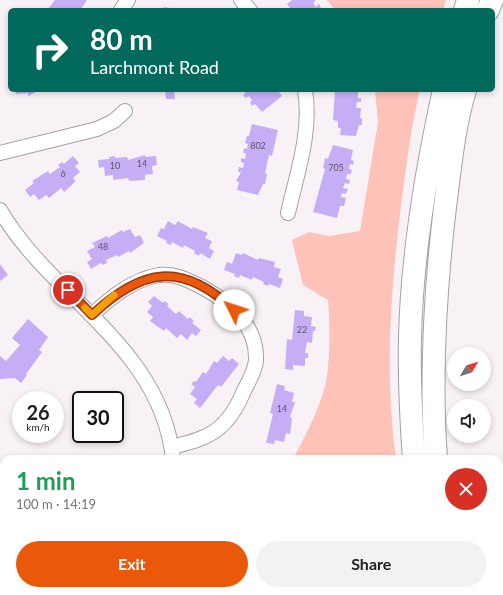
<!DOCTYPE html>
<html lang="en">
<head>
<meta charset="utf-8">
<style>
  body { margin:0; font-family:Lato,sans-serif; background:#f2f2f2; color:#202124; height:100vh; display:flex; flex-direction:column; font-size:15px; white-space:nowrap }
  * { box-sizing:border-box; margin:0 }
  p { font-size:13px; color:#757577 }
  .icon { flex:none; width:22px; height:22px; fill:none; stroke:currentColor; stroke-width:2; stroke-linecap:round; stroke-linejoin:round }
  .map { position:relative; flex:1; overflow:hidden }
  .sheet { position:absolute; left:0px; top:455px; width:503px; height:140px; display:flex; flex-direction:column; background:#fff; border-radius:12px 12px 0 0; box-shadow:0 2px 6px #0003 }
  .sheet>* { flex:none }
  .hud { position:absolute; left:8px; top:8px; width:487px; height:84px; border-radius:6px; box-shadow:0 2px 6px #0003; background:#00695c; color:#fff; overflow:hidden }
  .needle { width:26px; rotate:51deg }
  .buttons { position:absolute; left:447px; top:347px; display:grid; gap:8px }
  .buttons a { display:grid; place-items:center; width:44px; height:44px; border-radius:50%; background:#fff; box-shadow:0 2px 6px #0003; font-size:20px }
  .speed { position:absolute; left:12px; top:391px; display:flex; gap:8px; font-size:20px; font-weight:700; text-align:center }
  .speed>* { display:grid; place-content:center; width:52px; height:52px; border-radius:50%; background:#fff; box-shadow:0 2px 6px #0003; line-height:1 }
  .speed small { font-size:10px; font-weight:400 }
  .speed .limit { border:2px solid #111; border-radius:6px; background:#fff; color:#111 }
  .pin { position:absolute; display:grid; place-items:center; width:34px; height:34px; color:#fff; margin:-17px; border:2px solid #fff; border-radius:50%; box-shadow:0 1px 4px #0007 }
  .me { position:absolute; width:44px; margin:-22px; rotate:311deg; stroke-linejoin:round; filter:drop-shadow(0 0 3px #0008) }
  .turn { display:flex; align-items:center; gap:14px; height:84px; padding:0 16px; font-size:18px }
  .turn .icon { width:52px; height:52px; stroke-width:2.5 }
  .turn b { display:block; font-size:28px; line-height:34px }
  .round { display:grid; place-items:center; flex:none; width:42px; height:42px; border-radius:21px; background:#f2f2f2 }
  .overview { display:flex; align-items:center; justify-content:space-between; height:68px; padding:0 16px }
  h1 { font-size:24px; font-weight:700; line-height:30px; color:#1e9e55 }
  .cta { display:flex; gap:8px; margin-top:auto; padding:8px 16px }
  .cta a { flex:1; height:46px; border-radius:24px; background:#ea580c; color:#fff; font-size:16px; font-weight:700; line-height:46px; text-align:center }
  .cta a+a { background:#f2f2f2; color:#202124 }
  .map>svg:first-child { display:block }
  .green { fill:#fec2b9 }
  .building { fill:#c6aef6 }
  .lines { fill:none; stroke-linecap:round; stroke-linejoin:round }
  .street-casing { stroke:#a6a0a5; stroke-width:16 }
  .secondary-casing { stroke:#a6a0a5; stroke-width:22 }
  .primary-casing { stroke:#a6a0a5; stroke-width:24 }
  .highway-casing { stroke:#a6a0a5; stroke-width:24 }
  .street { stroke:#fff; stroke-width:14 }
  .secondary { stroke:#fff; stroke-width:20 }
  .primary { stroke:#fff; stroke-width:22 }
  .highway { stroke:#fff; stroke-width:22 }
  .route-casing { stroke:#983908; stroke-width:10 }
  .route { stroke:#ea580c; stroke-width:7 }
  .slow { stroke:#f59e0b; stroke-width:7 }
  .labels { text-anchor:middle; stroke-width:4; stroke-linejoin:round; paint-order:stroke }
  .number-label { font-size:9px; fill:#5e566a }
</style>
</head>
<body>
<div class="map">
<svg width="503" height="595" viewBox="0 0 503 595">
  <rect width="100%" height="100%" fill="#f8f2f7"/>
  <path class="green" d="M 327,0 L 446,0 L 443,10 L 335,10 Z
    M 375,90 L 420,90 C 411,126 407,162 402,198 C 391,285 384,372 396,459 L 293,459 C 306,435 322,404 327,377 C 330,352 330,325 328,300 L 303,285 L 292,240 L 309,232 L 329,236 L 360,231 L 378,122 Z"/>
  <path class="building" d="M 55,0 L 87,0 L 80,10 L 47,10 Z
    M 292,0 L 316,0 L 313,3 L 316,7 L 319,4 L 321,8 L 318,10 L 292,10 L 287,4 Z
    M 164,7 L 176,9 L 176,10 L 164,10 Z
    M 16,90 L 36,90 L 36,92 L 28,96 L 28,93 L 16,94 Z
    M 165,90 L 174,90 L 175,99 L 166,99 Z
    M 248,90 L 277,90 L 282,96 L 262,112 L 255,104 L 252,106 L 250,102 L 252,100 L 249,96 L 246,98 L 243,95 Z
    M 335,90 L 364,90 L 364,92 L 358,92 L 358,98 L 361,98 L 361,102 L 357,102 L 356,108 L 361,108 L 360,118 L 362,118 L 362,125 L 359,125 L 356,136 L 340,135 L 341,128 L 338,128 L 338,121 L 333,120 Z
    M 252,124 L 278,130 L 272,156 L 269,155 L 265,173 L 267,174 L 265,184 L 263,184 L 258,195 L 237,190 L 239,182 L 236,181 L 241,172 L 238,172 L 239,167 L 243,168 L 244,163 L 241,162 L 241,158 L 245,159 L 246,153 L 243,153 L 244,148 L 247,149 L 248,144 L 245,143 L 247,136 L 249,136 Z
    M 333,145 L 353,150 L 351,160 L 354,161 L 353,165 L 350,164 L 349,169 L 352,170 L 351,174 L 347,174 L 346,179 L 350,180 L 349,184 L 345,183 L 343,188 L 348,189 L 346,194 L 342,193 L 341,197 L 346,198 L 344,206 L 340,206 L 337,218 L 313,212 L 325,169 L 323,168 L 325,158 L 328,159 Z
    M 145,155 L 145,157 L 156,156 L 157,165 L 152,166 L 153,174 L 145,175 L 145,180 L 129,181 L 128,178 L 113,180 L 113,175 L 105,176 L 104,167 L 99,168 L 98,160 L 109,159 L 109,157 L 115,156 L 115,158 L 127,157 L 128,160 Z
    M 73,156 L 79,163 L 75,166 L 80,172 L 73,178 L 76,181 L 64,192 L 61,188 L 49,198 L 46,195 L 39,200 L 34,194 L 30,197 L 25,190 L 34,183 L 32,181 L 48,171 L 50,174 L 60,167 L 58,165 L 62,162 L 64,164 Z
    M 168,221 L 175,225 L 178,221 L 192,229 L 193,227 L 208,233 L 205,238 L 212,241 L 209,248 L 214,251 L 210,259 L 200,253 L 199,256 L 194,253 L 195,251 L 184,245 L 183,248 L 172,242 L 171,245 L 166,243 L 167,241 L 157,236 L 161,228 L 164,229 Z
    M 130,229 L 135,237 L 140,235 L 144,243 L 130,253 L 129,251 L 118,257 L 117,255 L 106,260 L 107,263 L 103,265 L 101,263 L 91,269 L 87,262 L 92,259 L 87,251 L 95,247 L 92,243 L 107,236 L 108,238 L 122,230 L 123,232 Z
    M 236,253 L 242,255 L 243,253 L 258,260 L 259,258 L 275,262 L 274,267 L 281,269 L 278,277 L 283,279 L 280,288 L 269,284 L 268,286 L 263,284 L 264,282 L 253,277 L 252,280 L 240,275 L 239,278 L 234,276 L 235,274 L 224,270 L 227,262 L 232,264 Z
    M 0,264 L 8,275 L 0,281 Z
    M 154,296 L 163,303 L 164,301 L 169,304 L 167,306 L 176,314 L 179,311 L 188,319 L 190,317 L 194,321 L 192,323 L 201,330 L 196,336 L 192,333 L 187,340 L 181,334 L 177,338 L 166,328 L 164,331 L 154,324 L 150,321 L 153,317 L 147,312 L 152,306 L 148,302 Z
    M 295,310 L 304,311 L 304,316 L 312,317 L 311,326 L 316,327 L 315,331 L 313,331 L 312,343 L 307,342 L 305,353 L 308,353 L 308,358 L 305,358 L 305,366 L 293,365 L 293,370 L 285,369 L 287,339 L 292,340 Z
    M 28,319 L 48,337 L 39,350 L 42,352 L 26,374 L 27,375 L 21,383 L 15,378 L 0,379 L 0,356 L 6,361 L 20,345 L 12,338 Z
    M 223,356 L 229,361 L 232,358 L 239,364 L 221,387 L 218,385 L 200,408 L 194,403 L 197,399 L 190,394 L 195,387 L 191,384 L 194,381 L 196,382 L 203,372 L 206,374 L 214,361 L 217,363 Z
    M 277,384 L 285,386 L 284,390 L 294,393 L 292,402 L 295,402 L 290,417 L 292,418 L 290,434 L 286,433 L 284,442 L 275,440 L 274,444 L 266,443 L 273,414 L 270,413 Z"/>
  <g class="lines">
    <g class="street-casing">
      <path id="street" d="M 241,0 L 250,10
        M 121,10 L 128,0
        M 0,153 L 97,129 L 114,121 L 125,111
        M 0,210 C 52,299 161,346 173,459
        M 288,213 C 297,173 312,131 305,90
        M 92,315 C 111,297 132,280 159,275 C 175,273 188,280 202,287 C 229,302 257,325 256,359 C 256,370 248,382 243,393 C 237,407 228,422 215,431 C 202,440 187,443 172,447"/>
    </g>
    <g class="secondary-casing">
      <path id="secondary" d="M 0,515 L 4,516
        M 499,533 L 503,533"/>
    </g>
    <g class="primary-casing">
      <path id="primary" d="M 431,591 L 431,595
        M 453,591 L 454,595"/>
    </g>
    <g class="highway-casing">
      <path id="highway" d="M 465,10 L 468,0
        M 488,10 L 492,0
        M 414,459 C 411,418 409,378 410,337 C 412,254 426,171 444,90
        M 436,459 C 430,374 435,291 445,207 C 450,169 454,126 465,90"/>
    </g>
    <use href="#street" class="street"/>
    <use href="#secondary" class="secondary"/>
    <use href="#primary" class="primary"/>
    <use href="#highway" class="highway"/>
  </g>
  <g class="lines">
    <g class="route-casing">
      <path id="route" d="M 68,290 L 92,315 C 142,268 182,261 234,310"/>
    </g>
    <use href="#route" class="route"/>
    <path class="slow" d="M 85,308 L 92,315 L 114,295"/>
  </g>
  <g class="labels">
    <g class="number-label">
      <text x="258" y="149">802</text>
      <text x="142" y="167">14</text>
      <text x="115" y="169">10</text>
      <text x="336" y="171">705</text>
      <text x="63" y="177">6</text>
      <text x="103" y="250">48</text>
      <text x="302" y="333">22</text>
      <text x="282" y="412">14</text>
    </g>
  </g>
</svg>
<div class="buttons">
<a><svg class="needle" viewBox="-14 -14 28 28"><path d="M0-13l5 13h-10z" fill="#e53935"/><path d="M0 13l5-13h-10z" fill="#757577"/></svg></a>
<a><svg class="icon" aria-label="sound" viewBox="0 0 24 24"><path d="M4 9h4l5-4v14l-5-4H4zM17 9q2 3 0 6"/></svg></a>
</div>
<div class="speed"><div>26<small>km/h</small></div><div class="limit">30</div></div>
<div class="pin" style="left:68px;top:290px;background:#d93025"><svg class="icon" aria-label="arrive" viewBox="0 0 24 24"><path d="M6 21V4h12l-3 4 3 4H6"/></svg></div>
<svg class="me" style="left:234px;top:310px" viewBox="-20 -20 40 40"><circle r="19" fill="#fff"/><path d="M0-13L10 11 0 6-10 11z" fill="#ea580c"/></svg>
<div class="hud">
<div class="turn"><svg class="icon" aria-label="right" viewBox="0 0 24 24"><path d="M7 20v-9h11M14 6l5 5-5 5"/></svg><div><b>80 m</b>Larchmont Road</div></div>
</div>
<section class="sheet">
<div class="overview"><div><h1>1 min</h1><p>100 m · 14:19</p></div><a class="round" style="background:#d93025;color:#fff"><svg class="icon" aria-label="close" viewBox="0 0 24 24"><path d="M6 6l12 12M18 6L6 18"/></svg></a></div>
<div class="cta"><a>Exit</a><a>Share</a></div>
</section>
</div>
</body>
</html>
